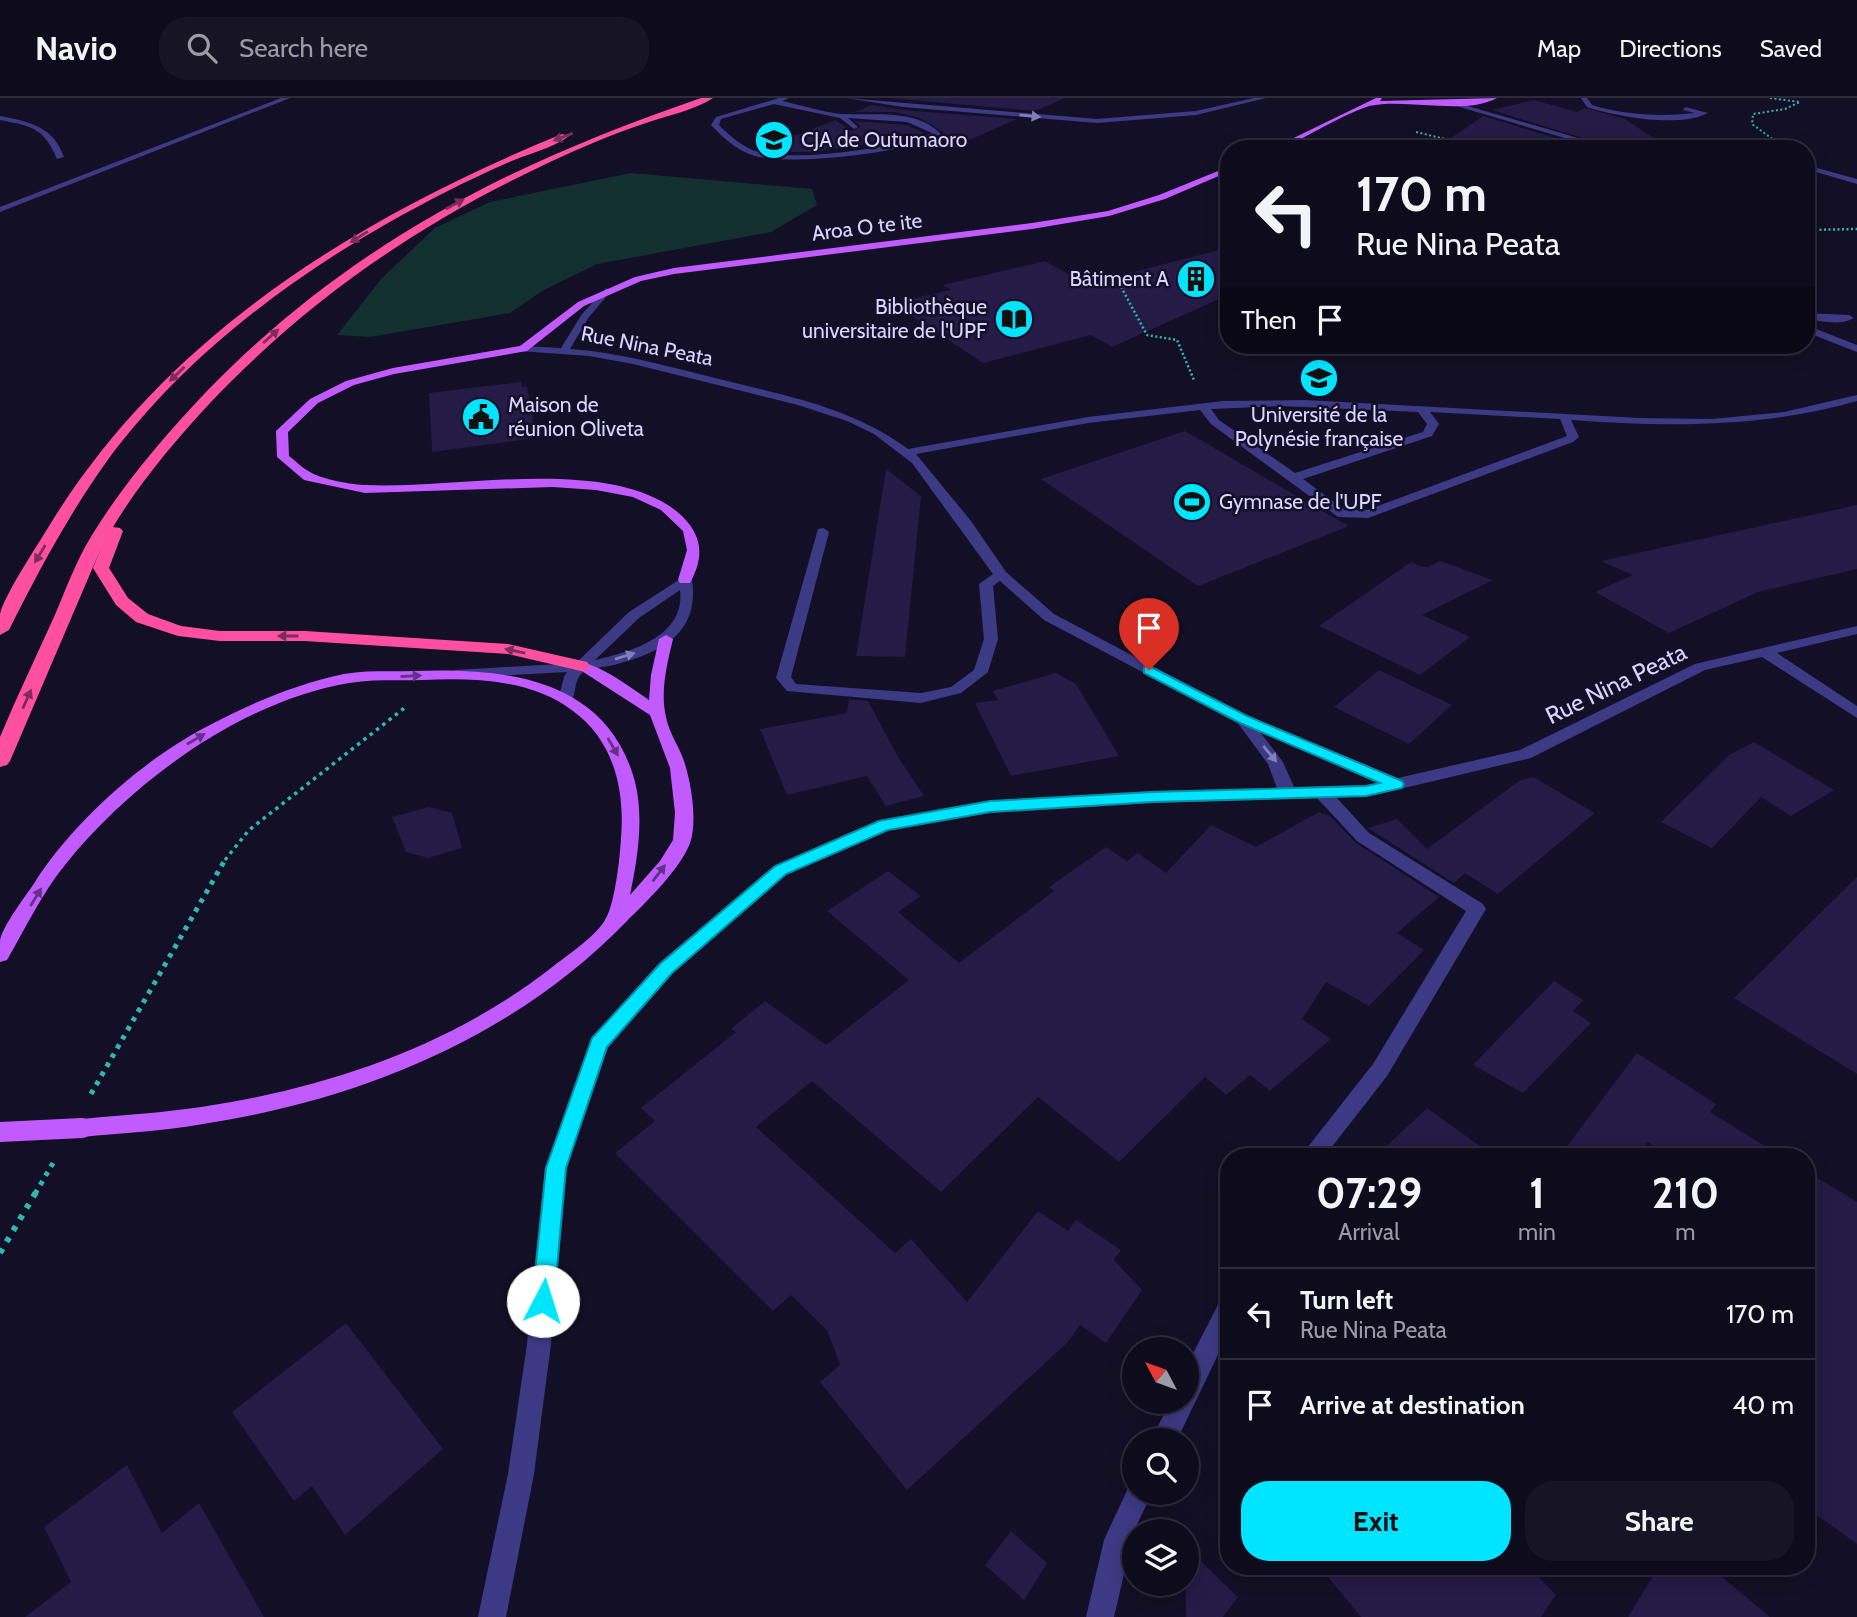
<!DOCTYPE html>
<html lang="en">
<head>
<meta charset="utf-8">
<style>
  body { margin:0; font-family:Cabin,sans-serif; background:#171425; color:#f1f3f6; height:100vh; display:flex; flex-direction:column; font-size:26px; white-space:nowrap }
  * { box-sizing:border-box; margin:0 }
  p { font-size:23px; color:#9b9ba3 }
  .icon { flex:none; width:38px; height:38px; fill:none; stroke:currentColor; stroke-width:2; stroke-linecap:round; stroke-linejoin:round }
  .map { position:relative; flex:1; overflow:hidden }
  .side { position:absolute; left:1220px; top:1050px; width:595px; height:427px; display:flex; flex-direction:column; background:#0e0b1c; border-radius:28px; box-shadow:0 4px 18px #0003,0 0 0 2px #2e2b3b }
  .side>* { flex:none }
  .guide { position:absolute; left:1220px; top:42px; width:595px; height:214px; border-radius:28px; box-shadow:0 4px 18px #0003,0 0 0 2px #2e2b3b; background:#0e0b1c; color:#f1f3f6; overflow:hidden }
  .needle { width:46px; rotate:311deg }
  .fabs { position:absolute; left:1122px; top:1239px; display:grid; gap:14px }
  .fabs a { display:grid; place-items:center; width:77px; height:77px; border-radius:50%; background:#0e0b1c; box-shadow:0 4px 18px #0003,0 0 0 2px #2e2b3b; font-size:35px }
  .pin { position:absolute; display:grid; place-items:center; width:60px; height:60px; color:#fff; margin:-72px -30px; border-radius:50% 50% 50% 0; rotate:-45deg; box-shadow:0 0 7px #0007 }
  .pin .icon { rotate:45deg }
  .me { position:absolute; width:77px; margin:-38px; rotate:5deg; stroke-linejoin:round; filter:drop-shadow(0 0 5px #0008) }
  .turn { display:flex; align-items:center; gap:24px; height:147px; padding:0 21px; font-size:32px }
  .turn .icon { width:91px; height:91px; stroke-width:2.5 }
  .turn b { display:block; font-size:49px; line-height:60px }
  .then { display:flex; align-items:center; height:66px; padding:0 21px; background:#0003; gap:14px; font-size:26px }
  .eta { display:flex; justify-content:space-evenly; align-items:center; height:119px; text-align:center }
  .eta b { font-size:42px; font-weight:800; line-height:49px }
  .action { display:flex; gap:14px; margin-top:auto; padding:14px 21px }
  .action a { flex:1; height:80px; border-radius:28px; background:#00e5ff; color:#111; font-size:28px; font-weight:800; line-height:80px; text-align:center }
  .action a+a { background:#171425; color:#f1f3f6 }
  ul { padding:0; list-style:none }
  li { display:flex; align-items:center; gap:21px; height:91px; padding:0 21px; border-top:2px solid #2e2b3b }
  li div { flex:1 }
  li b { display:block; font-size:26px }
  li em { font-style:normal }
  header { display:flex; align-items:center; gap:42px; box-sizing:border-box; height:98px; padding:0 35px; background:#0e0b1c; border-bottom:2px solid #2e2b3b }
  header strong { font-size:33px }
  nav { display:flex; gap:38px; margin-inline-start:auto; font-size:24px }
  .search { width:490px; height:63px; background:#171425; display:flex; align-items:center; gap:18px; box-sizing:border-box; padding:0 24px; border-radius:28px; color:#9b9ba3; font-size:26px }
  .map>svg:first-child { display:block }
  .green { fill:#12302f }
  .building { fill:#241b47 }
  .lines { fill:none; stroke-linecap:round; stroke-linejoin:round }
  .path-far4 { stroke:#2fb8b0; stroke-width:2; stroke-dasharray:2 2.5; stroke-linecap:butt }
  .path-far3 { stroke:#2fb8b0; stroke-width:2.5; stroke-dasharray:2 2.5; stroke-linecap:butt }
  .path-far2 { stroke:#2fb8b0; stroke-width:3.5; stroke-dasharray:3.5 4.5; stroke-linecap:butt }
  .path-far1 { stroke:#2fb8b0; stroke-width:5; stroke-dasharray:4.5 6; stroke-linecap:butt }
  .path { stroke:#2fb8b0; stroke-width:6; stroke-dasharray:5 8; stroke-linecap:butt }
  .minor { fill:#3d3a85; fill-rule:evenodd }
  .major { fill:#c25bff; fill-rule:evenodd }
  .highway { fill:#ff4fa3; fill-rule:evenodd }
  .major-bridge { stroke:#c25bff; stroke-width:20 }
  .oneway { fill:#837fbc }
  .oneway2 { fill:#7d2c5e }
  .oneway3 { fill:#623188 }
  .route { fill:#00e5ff; stroke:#0095a6; stroke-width:2 }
  .labels { text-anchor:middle; stroke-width:5; stroke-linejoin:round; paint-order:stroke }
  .far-poi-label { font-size:21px; fill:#d9d4ff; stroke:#130f26; text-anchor:start }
  .far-street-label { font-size:21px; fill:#d9d4ff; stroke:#130f26 }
  .street-label { font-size:24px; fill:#d9d4ff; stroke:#130f26 }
</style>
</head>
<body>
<header>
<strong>Navio</strong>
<div class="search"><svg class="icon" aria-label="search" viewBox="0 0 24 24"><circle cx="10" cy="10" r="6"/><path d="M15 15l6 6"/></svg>Search here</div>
<nav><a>Map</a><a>Directions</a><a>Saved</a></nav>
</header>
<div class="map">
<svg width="1857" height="1519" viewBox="0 0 1857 1519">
  <rect width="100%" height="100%" fill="#130f26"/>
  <path class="green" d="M 631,75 L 812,91 L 817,107 L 771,134 L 597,166 L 542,193 L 510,215 L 370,239 L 337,237 L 382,180 L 435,130 L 490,104 Z"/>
  <path class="building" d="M 888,0 L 1065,0 L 1035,13 Z
    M 1534,2 L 1577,14 L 1585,10 L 1625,21 L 1670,51 L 1618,51 L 1492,12 Z
    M 872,7 L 903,12 L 1017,21 L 967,43 L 934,42 L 942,38 L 943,34 L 920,20 L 894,14 L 854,14 Z
    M 1483,18 L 1592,51 L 1435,51 Z
    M 835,22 L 852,33 L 861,29 L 855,23 L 906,27 L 925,35 L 897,42 L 811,54 L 778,54 L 775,46 Z
    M 1228,150 L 1228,197 L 1112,249 L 1091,237 L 983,265 L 893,205 L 951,192 L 943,187 L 1045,163 L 1086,186 Z
    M 521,284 L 522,289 L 527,288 L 536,340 L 432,354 L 429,295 Z
    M 1185,333 L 1336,421 L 1349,428 L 1198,488 L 1041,381 Z
    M 886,371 L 921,398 L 905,559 L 856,558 Z
    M 1857,407 L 1857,471 L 1758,494 L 1669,535 L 1595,494 L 1633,477 L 1601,463 Z
    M 1440,463 L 1493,482 L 1422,517 L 1470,539 L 1420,577 L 1319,528 L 1411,464 L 1420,468 L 1428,469 Z
    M 1379,572 L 1452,607 L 1409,646 L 1334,609 Z
    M 1056,575 L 1076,586 L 1119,658 L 1011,678 L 975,605 L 998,602 L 993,593 Z
    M 849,601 L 868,603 L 898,659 L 924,698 L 886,708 L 867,678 L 787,697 L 760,631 L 847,615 Z
    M 1754,644 L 1834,692 L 1791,718 L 1761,699 L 1712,750 L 1661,724 L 1729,657 Z
    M 1533,679 L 1595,715 L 1498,796 L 1465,775 L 1454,785 L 1368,730 L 1397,721 L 1427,751 L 1519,683 Z
    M 429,709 L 452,715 L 462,750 L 428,760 L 406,754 L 392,719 Z
    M 1319,714 L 1330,718 L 1356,745 L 1439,799 L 1397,835 L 1424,852 L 1369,908 L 1326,884 L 1302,921 L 1331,941 L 1270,993 L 1250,977 L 1226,997 L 1205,979 L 1119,1064 L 1038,999 L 941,1094 L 812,983 L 756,1029 L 895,1155 L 911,1141 L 967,1204 L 1038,1113 L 1068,1133 L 1076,1122 L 1121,1152 L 1114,1162 L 1142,1192 L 1106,1245 L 1080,1227 L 1067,1245 L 907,1392 L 820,1284 L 840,1267 L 827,1232 L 791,1197 L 773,1213 L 615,1055 L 655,1023 L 641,1010 L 736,934 L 731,931 L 765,903 L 826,947 L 909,882 L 827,813 L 888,773 L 921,798 L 898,814 L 959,865 L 1054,793 L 1049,789 L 1106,749 L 1127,763 L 1138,755 L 1166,775 L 1211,727 L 1256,749 Z
    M 1857,779 L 1857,976 L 1734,900 Z
    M 1554,883 L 1583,902 L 1573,913 L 1591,925 L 1523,995 L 1473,967 Z
    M 1637,955 L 1716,1006 L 1710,1014 L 1783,1059 L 1669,1059 L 1648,1044 L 1637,1059 L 1559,1059 Z
    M 1427,1010 L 1495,1059 L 1375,1059 Z
    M 1806,1073 L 1857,1104 L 1857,1446 L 1806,1409 Z
    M 346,1225 L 443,1351 L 345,1437 L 312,1388 L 294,1403 L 232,1314 Z
    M 127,1367 L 162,1435 L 199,1405 L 264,1519 L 25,1519 L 71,1484 L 44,1429 Z
    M 1011,1433 L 1047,1465 L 1024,1502 L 985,1467 Z
    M 1186,1449 L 1238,1499 L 1223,1519 L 1186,1519 Z
    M 1319,1468 L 1528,1468 L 1556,1497 L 1541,1519 L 1361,1519 Z
    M 1659,1468 L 1709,1468 L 1770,1519 L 1628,1519 Z"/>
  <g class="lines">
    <path class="path-far4" d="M 1770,0 L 1800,4 L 1785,11 L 1753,16 L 1752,26 L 1786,51
      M 1416,34 L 1445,41
      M 1473,47 L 1492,51"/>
    <path class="path-far3" d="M 1806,132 L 1857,131
      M 1806,167 L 1809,167
      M 1121,189 L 1147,237 L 1177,242 L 1194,282"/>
    <path class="path-far2" d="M 225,762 L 249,732 L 407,608"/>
    <path class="path-far1" d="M 91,996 L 226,760
      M 35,1096 L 53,1065"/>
    <path class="path" d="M 0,1155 L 36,1094"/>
    <path class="minor" d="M 281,0 L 290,0 L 0,114 L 0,109 Z
      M 779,0 L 789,0 L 782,3 C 801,7 822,14 841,16 C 873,18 916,10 941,36 C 912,55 789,68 755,58 C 738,53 723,40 711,27 L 716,19 ZM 774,6 L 840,20 L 854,31 L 858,29 L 848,20 L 907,24 L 932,35 C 895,50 797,64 759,54 C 743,50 730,38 719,27 L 721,21 Z
      M 846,0 L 1097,21 L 1196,13 L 1254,0 L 1266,0 L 1196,17 L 1097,25 L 903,9 Z
      M 1581,0 L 1587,0 L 1592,7 C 1624,17 1661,19 1695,15 L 1683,12 L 1685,9 L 1708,15 C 1679,30 1618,19 1587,9 Z
      M 1450,4 L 1454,4 L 1616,51 L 1602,51 L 1450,6 Z
      M 0,18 C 30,24 53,28 64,59 L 57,61 C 44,30 32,28 0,22 Z
      M 1806,67 L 1857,81 L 1857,86 L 1806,71 Z
      M 606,190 L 611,193 L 589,219 L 570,251 C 617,254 662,267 707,278 C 777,296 849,307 908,351 L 1088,319 L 1223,303 L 1305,302 L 1639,320 L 1712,321 L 1784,314 L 1857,297 L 1857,303 C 1762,330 1669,329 1571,322 L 1579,339 L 1573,344 L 1368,420 L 1338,419 L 1211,326 L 1200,312 L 1088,325 L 916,356 L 971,423 L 1006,474 L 1054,516 L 1241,615 L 1398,680 L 1520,652 L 1695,566 L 1857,528 L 1857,536 L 1777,555 L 1857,608 L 1857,620 L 1762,559 L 1705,572 L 1531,660 L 1366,699 L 1336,699 L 1369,735 L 1483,806 L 1486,811 L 1387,978 L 1324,1059 L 1300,1059 L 1373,966 L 1466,813 L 1357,743 L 1317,700 L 1152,705 L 990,715 L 888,732 L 787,776 L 673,875 L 608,950 L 567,1070 L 551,1246 L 534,1376 L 506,1519 L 478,1519 L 508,1376 L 527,1246 L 545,1070 L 592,940 L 659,865 L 775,768 L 885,721 L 990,703 L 1152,693 L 1277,690 L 1268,666 L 1237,624 L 1044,522 L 1000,483 L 993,488 L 998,541 L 988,574 L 961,595 L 921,605 L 787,593 L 776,580 L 818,431 L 823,430 L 829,434 L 791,579 L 796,586 L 921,595 L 951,589 L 974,572 L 984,541 L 979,486 L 993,476 L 912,365 L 874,336 L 847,323 L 798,307 L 633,266 L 589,258 L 519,253 L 518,251 L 523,248 L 561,250 L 582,216 ZM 1281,308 L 1418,314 L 1427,326 L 1423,334 L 1295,375 L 1219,322 L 1211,311 ZM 1430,314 L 1560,321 L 1567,338 L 1367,412 L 1345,412 L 1303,381 L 1432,338 L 1439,326 ZM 1260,634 L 1379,685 L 1366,687 L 1294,689 L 1283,664 Z
      M 1806,215 L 1849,217 L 1854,220 C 1841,228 1821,223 1806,221 Z
      M 1806,227 L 1857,247 L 1857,254 L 1806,234 Z
      M 685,478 L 692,482 C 700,536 660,555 614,567 C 604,569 589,570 582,575 C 574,582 576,596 571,605 L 566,607 L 558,602 L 564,579 L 567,574 L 455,580 L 448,576 L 455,572 L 576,565 L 629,514 ZM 680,492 C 686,538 631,554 595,562 L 639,520 Z
      M 1228,1199 L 1228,1236 L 1177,1342 L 1151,1342 L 1170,1304 L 1186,1304 L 1186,1269 L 1220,1203 Z
      M 1134,1384 L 1134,1395 L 1152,1395 L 1134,1433 L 1114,1519 L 1086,1519 L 1104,1442 L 1130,1386 Z"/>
    <path class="major" d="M 1376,0 L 1382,0 L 1380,3 L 1497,0 C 1463,18 1408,0 1369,8 C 1341,17 1309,38 1281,51 L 1271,51 Z
      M 1228,69 L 1228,74 L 1165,101 L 1109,118 L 1032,131 L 674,176 L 641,183 L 584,208 L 527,253 L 394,276 L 354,287 L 318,305 L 288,334 L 289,358 C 296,363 302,370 310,374 C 320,381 354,387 366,387 C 453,392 615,355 682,418 C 703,439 704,459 690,485 L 680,485 L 678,482 L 687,452 L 683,433 L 661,412 L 633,399 L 596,392 L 553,389 L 365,395 L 304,382 L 277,359 L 276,333 L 310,301 L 346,283 L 393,270 L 520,248 L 578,204 L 635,179 L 674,170 L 1032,125 L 1108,113 L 1159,97 Z
      M 666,537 L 673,541 C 667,566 660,594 666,619 C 669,635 679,648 684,663 C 691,684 697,720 691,742 C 683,769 645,805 625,825 C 514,939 360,1002 203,1026 C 163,1033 122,1035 82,1039 L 74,1037 L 71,1030 L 74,1023 L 82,1021 C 122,1017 161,1015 201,1009 C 324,991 452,948 551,870 C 566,858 598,837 606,820 C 615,804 620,759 621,740 C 625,692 614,643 573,613 C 531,581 474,580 423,582 C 399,583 373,581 349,585 C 242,603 131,684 65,767 C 42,795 25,831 7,862 L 0,864 C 0,857 0,850 0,843 C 2,828 26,798 35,784 C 72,725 144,661 206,629 C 249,606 296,586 344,576 C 366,572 390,574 413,573 C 501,570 602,578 633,677 C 645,715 638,759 630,797 L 660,763 L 673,742 L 675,715 L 670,670 L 650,617 L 574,568 L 581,564 C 606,570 628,588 649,602 L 651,577 L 659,541 Z"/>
    <path class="highway" d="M 701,0 L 713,0 C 695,12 669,17 649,24 C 615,35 582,49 550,64 C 420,125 311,199 211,304 C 175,343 140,384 113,429 L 120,430 L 123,433 L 109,470 L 128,500 L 148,516 L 181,528 L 220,533 L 305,533 L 508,546 L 587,564 L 590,568 L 587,572 L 581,573 L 508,556 L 305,543 L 220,543 L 178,538 L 136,524 L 116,507 L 93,470 L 102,448 L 10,663 L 7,667 L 0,669 L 0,639 C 17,598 36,559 54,519 C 66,491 76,463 92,437 C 124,385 165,337 207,293 C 350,146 509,66 701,0 Z
      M 562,36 L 569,38 C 552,51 526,56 507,65 C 466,83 427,103 388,125 C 282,185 180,264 107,363 C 69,416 38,474 9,532 L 0,537 C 0,531 0,522 0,516 C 4,498 35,451 46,433 C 163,238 357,120 562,36 Z"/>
    <path class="major-bridge" d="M 0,1034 L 82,1030"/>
  </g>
  <defs><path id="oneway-solid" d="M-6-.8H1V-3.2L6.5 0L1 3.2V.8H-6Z" transform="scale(1.75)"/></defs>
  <g class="oneway">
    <use href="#oneway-solid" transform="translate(1030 18) rotate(6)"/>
    <use href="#oneway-solid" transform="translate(625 558) rotate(-17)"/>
    <use href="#oneway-solid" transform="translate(1270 656) rotate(50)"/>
  </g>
  <g class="oneway2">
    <use href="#oneway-solid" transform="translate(563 39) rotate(159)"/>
    <use href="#oneway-solid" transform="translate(455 106) rotate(-28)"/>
    <use href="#oneway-solid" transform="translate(359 139) rotate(148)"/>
    <use href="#oneway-solid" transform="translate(271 238) rotate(-42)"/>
    <use href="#oneway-solid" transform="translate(177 276) rotate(136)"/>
    <use href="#oneway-solid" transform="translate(40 456) rotate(121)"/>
    <use href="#oneway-solid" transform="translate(288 538) rotate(180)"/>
    <use href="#oneway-solid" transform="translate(515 553) rotate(-168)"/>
    <use href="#oneway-solid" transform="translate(27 601) rotate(-66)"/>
  </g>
  <g class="oneway3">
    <use href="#oneway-solid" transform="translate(411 578) rotate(-3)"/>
    <use href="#oneway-solid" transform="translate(196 641) rotate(-30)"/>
    <use href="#oneway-solid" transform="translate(613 649) rotate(60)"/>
    <use href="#oneway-solid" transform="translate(659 775) rotate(-53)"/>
    <use href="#oneway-solid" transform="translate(36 799) rotate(-58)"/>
  </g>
  <path class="route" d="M 1149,568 L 1247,618 L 1402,683 L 1404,686 L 1402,690 L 1366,698 L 1152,704 L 990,714 L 888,732 L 786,776 L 672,875 L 607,949 L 566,1070 L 554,1203 L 551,1211 L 543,1214 L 535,1211 L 532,1203 L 546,1070 L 592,940 L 660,866 L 775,768 L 879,723 L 990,703 L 1152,694 L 1366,688 L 1380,685 L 1238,624 L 1144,575 L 1144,569 Z"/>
  <defs>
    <g id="school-disc" transform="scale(2.0125)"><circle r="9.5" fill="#00e5ff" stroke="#130f26"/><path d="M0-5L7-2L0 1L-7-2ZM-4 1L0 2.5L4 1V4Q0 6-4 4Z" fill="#111"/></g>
    <g id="building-disc" transform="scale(2.0125)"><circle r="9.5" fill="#00e5ff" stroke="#130f26"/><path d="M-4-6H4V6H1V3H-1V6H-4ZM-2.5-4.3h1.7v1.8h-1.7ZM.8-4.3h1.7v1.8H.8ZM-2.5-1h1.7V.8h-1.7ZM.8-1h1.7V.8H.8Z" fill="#111"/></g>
    <g id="library-disc" transform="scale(2.0125)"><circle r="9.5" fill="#00e5ff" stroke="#130f26"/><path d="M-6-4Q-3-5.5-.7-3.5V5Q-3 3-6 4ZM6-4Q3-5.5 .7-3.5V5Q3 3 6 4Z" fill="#111"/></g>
    <g id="university-disc" transform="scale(2.0125)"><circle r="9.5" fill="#00e5ff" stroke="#130f26"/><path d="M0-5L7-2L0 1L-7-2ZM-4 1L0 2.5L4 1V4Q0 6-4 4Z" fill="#111"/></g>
    <g id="civic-disc" transform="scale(2.0125)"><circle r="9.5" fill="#00e5ff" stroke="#130f26"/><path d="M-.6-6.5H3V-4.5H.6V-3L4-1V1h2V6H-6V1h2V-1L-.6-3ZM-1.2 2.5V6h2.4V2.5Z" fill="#111"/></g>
    <g id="stadium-disc" transform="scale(2.0125)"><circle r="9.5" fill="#00e5ff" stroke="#130f26"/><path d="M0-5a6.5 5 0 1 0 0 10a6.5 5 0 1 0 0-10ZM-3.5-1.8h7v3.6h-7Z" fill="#111"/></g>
  </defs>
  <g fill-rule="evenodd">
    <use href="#school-disc" x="774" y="42"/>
    <use href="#building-disc" x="1196" y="181"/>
    <use href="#library-disc" x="1014" y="221"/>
    <use href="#university-disc" x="1319" y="280"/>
    <use href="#civic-disc" x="481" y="319"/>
    <use href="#stadium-disc" x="1192" y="404"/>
  </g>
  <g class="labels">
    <g class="far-poi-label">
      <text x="801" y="49">CJA de Outumaoro</text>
      <text x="1169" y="188" text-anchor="end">Bâtiment A</text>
      <text x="987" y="216" text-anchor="end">Bibliothèque<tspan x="987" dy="24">universitaire de l'UPF</tspan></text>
      <text x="508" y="314">Maison de<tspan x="508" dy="24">réunion Oliveta</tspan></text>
      <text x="1319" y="324" text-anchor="middle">Université de la<tspan x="1319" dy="24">Polynésie française</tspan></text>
      <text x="1219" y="411">Gymnase de l'UPF</text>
    </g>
    <g class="far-street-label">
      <text transform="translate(867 129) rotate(-7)" y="7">Aroa O te ite</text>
      <text transform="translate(647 248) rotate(11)" y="7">Rue Nina Peata</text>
    </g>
    <g class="street-label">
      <text transform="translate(1616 586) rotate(-26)" y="8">Rue Nina Peata</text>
    </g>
  </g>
</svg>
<div class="fabs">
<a><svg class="needle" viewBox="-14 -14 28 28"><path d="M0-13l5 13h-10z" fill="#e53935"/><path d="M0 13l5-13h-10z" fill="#9b9ba3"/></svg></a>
<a><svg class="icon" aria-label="search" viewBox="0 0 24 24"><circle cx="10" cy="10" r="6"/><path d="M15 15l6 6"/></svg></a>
<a><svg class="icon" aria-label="layers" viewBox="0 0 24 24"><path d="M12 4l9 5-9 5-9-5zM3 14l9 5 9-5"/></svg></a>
</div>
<div class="pin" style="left:1149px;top:572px;background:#d93025"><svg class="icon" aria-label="arrive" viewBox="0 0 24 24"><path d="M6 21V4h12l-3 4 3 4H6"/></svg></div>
<svg class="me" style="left:543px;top:1203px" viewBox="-20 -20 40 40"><circle r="19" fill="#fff"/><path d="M0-13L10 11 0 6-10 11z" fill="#00e5ff"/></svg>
<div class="guide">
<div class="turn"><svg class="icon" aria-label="left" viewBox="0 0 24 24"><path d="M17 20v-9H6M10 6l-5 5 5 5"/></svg><div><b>170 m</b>Rue Nina Peata</div></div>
<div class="then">Then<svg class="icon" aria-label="arrive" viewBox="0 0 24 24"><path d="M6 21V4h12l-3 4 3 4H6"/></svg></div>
</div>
<section class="side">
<div class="eta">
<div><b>07:29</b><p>Arrival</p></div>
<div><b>1</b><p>min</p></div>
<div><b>210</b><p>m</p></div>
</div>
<ul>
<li><svg class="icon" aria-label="left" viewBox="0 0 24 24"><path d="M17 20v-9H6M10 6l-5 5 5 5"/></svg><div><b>Turn left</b><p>Rue Nina Peata</p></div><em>170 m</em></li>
<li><svg class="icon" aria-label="arrive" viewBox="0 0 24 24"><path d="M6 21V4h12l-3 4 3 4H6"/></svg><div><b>Arrive at destination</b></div><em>40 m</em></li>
</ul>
<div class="action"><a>Exit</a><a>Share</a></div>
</section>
</div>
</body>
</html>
